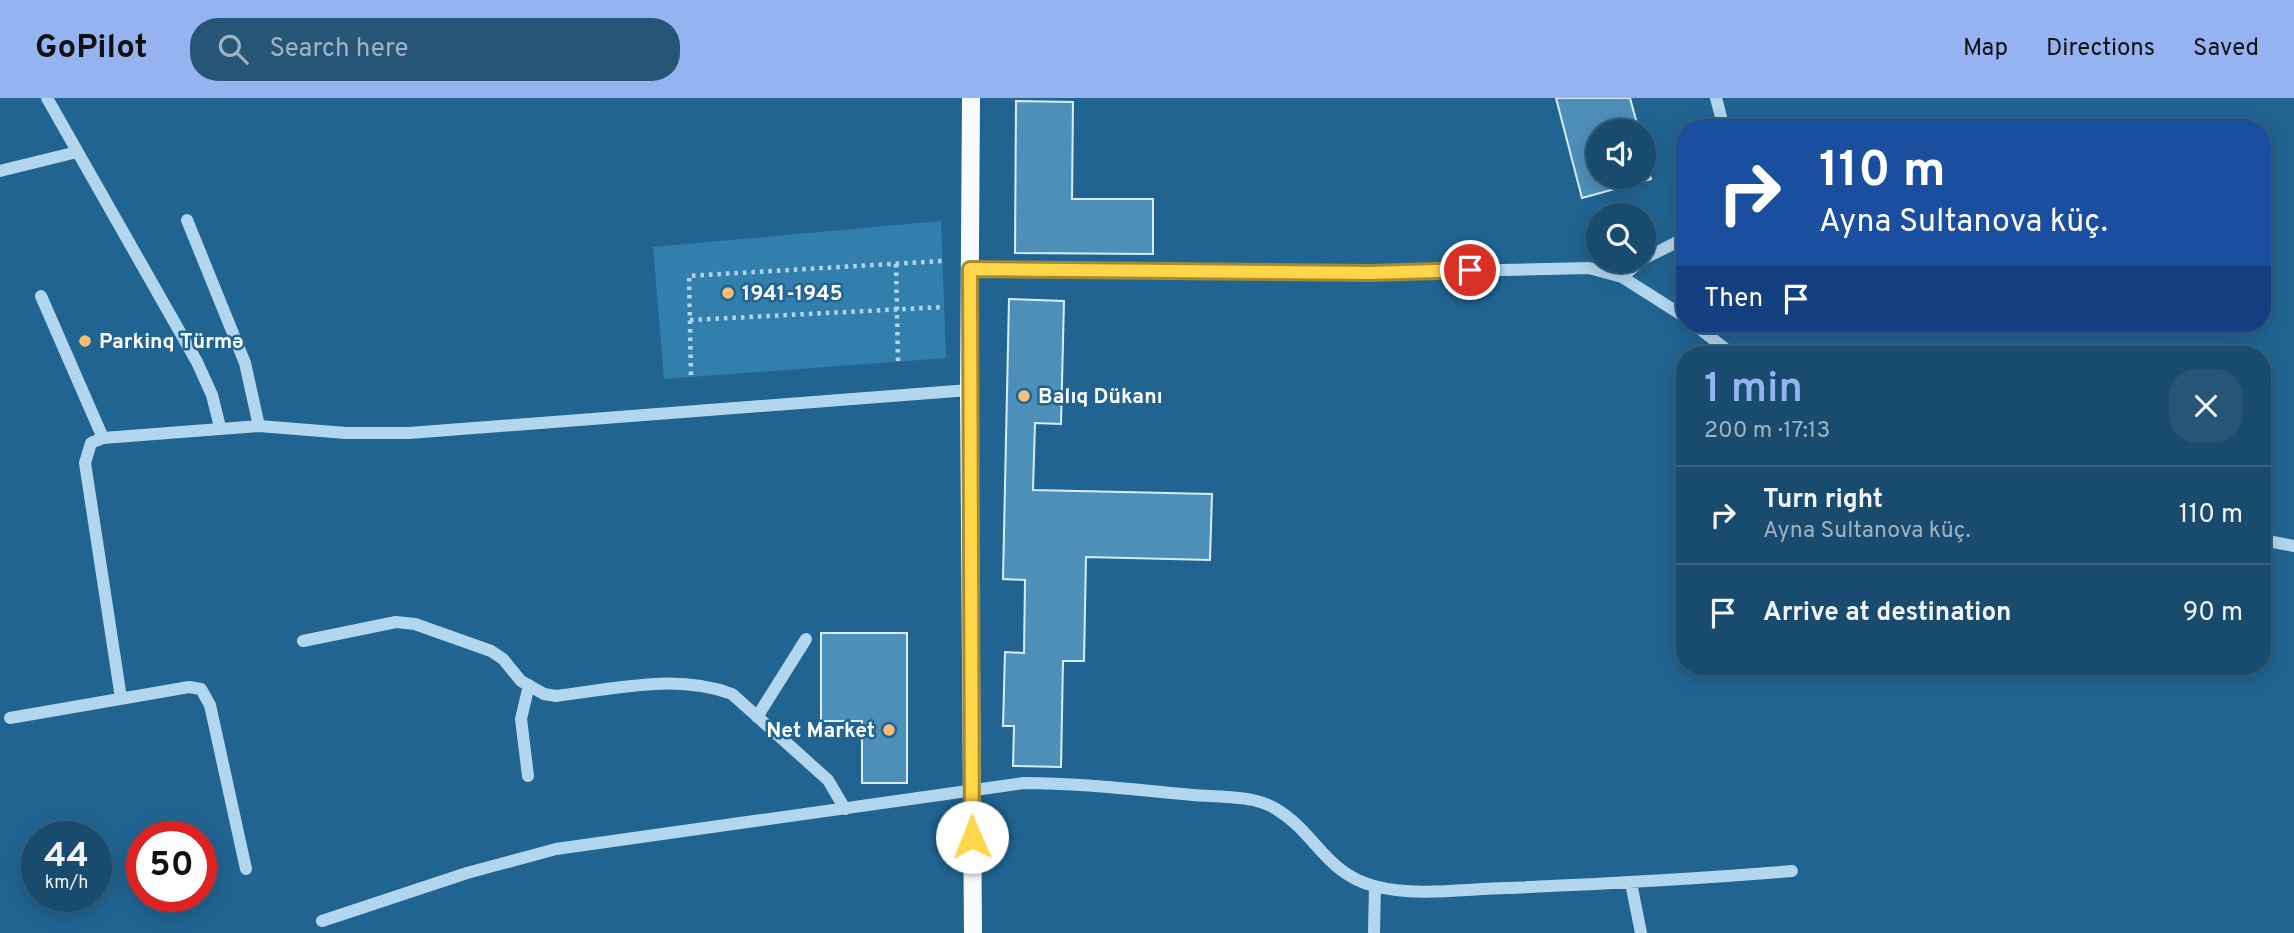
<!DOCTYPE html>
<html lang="en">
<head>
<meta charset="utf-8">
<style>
  body { margin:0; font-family:Overpass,sans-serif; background:#265576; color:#f1f3f6; height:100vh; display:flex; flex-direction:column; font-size:26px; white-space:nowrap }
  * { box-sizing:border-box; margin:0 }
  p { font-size:23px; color:#9fb3c2 }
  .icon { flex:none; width:38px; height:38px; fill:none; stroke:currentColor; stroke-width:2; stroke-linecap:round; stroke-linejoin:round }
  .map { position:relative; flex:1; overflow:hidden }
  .details { position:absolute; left:1676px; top:248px; width:595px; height:329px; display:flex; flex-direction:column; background:#194b6e; border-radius:28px; box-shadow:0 4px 18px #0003,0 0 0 2px #376381 }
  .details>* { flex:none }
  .guide { position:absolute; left:1676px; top:21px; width:595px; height:214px; border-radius:28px; box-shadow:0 4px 18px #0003,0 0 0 2px #376381; background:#1a4fa0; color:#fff; overflow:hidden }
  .buttons { position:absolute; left:1586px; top:21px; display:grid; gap:14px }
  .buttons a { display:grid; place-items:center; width:70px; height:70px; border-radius:50%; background:#194b6e; box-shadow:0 4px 18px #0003,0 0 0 2px #376381; font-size:35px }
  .speed { position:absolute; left:21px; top:723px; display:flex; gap:14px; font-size:35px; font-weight:700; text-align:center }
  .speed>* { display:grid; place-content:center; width:91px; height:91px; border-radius:50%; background:#194b6e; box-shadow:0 4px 18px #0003,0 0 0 2px #376381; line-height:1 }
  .speed small { font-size:18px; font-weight:400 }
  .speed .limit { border:10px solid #d22; background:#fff; color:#111 }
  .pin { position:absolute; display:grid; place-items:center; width:60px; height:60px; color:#fff; margin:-30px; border:4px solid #fff; border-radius:50%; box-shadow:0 2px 7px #0007 }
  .me { position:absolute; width:77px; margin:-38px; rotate:359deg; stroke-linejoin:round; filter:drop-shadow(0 0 5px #0008) }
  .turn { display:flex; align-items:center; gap:24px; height:147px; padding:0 28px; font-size:32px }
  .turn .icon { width:91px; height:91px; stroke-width:2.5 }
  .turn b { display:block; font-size:49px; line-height:60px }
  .then { display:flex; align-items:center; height:66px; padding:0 28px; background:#0003; gap:14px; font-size:26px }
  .round { display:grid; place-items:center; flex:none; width:74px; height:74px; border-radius:28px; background:#265576 }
  .head { display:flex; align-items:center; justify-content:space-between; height:119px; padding:0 28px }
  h1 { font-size:42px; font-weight:600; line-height:52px; color:#95b2f1 }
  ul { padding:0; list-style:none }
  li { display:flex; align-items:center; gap:21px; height:98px; padding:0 28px; border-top:2px solid #376381 }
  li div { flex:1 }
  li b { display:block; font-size:26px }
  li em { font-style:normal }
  header { display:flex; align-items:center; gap:42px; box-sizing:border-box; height:98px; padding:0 35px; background:#95b2f1; color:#111 }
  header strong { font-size:33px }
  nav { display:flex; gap:38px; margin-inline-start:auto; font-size:24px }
  .search { width:490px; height:63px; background:#265576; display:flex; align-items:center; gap:18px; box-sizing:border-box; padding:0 24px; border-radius:28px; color:#9fb3c2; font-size:26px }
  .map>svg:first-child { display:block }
  .green { fill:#327ead }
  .building { fill:#4e8fba; stroke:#d8edf9; stroke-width:2 }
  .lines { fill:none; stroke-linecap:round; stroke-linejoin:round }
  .path { stroke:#b2d6ed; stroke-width:4.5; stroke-dasharray:3.5 5; stroke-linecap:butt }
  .minor { stroke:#b2d6ed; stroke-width:12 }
  .major { stroke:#f9fcff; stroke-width:18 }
  .route-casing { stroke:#a68a30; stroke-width:18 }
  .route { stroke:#ffd54a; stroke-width:12 }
  .poi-dot { fill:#fabd74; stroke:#216492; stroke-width:2.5 }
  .labels { text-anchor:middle; stroke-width:5; stroke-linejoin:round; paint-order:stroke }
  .poi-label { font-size:21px; font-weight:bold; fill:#fff; stroke:#216492; text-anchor:start }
</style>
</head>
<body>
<header>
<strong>GoPilot</strong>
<div class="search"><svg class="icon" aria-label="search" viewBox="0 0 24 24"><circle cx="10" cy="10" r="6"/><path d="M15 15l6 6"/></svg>Search here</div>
<nav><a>Map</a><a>Directions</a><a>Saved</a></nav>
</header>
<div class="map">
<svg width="2294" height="835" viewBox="0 0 2294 835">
  <rect width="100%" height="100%" fill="#216492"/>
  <path class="green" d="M 941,123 L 946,260 L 664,281 L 653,149 Z"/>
  <path class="building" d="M 1556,0 L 1630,0 L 1639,33 L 1598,33 L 1598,79 L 1643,79 L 1643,50 L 1651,81 L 1582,100 Z
    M 1016,3 L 1073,4 L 1072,101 L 1153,101 L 1153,156 L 1015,155 Z
    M 1009,201 L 1064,203 L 1061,326 L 1035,325 L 1033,392 L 1212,396 L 1210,462 L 1086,459 L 1084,563 L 1063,563 L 1061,669 L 1013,668 L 1014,628 L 1003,628 L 1005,554 L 1024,555 L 1025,482 L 1003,481 Z
    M 821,535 L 907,535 L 907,685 L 862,685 L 862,623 L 821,623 Z"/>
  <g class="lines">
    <path class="path" d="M 896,166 L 898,263
      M 690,222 L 944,209
      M 691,277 L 689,178 L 942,163"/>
    <path class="minor" d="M 47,0 L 197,264 L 212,297 L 220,329
      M 1716,0 L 1724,30
      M 0,73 L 77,54
      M 187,122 L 245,265 L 259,328
      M 1643,161 L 1685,140
      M 970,171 L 1370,175 L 1589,170 L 1622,179 L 1685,219
      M 1622,179 L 1641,163
      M 41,198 L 103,340
      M 1694,226 L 1733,257
      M 2263,442 L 2294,448
      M 303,543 L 396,524 L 415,526 L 491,553 L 503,561 L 521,583 L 544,596 L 556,598 C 614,591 676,575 732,596 L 828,682 L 845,711
      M 121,600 L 85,365 L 91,345 L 103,340 L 259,328 L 346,335 L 409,335 L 969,292
      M 757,619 L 806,541
      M 10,620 L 189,589 L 201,591 L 210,607 L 246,771
      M 528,678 L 521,621 L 529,587
      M 1631,785 L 1641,835
      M 322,823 L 467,775 L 556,751 L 1024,685 C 1080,685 1136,692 1193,697 C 1218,699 1254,697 1276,711 C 1315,734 1325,775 1374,788 C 1416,799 1464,791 1506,790 C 1602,786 1697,781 1792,773
      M 1374,835 L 1375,788"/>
    <path class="major" d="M 971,0 L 969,292 L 973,835"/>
  </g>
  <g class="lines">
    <g class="route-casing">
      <path id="route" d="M 972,739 L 970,171 L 1370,175 L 1470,172"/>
    </g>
    <use href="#route" class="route"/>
  </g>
  <g class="poi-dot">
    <circle cx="728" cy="195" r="7"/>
    <circle cx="85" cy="243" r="7"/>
    <circle cx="1024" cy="298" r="7"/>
    <circle cx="889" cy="632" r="7"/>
  </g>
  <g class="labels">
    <g class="poi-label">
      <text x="742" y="202">1941-1945</text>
      <text x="99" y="250">Parkinq Türmə</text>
      <text x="1038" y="305">Balıq Dükanı</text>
      <text x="875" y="639" text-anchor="end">Net Market</text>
    </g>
  </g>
</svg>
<div class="buttons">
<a><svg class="icon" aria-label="sound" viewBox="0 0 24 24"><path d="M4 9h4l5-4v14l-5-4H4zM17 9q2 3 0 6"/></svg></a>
<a><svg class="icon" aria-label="search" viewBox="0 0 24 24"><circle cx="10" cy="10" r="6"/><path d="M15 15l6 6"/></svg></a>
</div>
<div class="speed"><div>44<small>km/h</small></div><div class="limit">50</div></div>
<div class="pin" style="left:1470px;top:172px;background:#d93025"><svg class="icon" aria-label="arrive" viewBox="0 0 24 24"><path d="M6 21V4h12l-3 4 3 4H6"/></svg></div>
<svg class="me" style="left:972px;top:739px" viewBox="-20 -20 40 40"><circle r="19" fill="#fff"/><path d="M0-13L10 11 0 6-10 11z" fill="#ffd54a"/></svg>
<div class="guide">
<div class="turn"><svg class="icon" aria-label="right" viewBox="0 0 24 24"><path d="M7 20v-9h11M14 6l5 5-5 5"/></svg><div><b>110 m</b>Ayna Sultanova küç.</div></div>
<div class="then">Then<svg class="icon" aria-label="arrive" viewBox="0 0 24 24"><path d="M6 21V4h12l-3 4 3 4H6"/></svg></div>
</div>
<section class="details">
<div class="head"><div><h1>1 min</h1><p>200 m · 17:13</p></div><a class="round"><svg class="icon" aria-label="close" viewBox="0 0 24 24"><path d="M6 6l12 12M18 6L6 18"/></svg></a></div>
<ul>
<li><svg class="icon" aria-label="right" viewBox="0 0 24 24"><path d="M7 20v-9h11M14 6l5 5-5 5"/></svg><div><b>Turn right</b><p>Ayna Sultanova küç.</p></div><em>110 m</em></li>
<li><svg class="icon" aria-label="arrive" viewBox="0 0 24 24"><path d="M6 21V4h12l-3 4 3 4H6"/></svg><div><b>Arrive at destination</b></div><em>90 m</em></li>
</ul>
</section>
</div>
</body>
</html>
